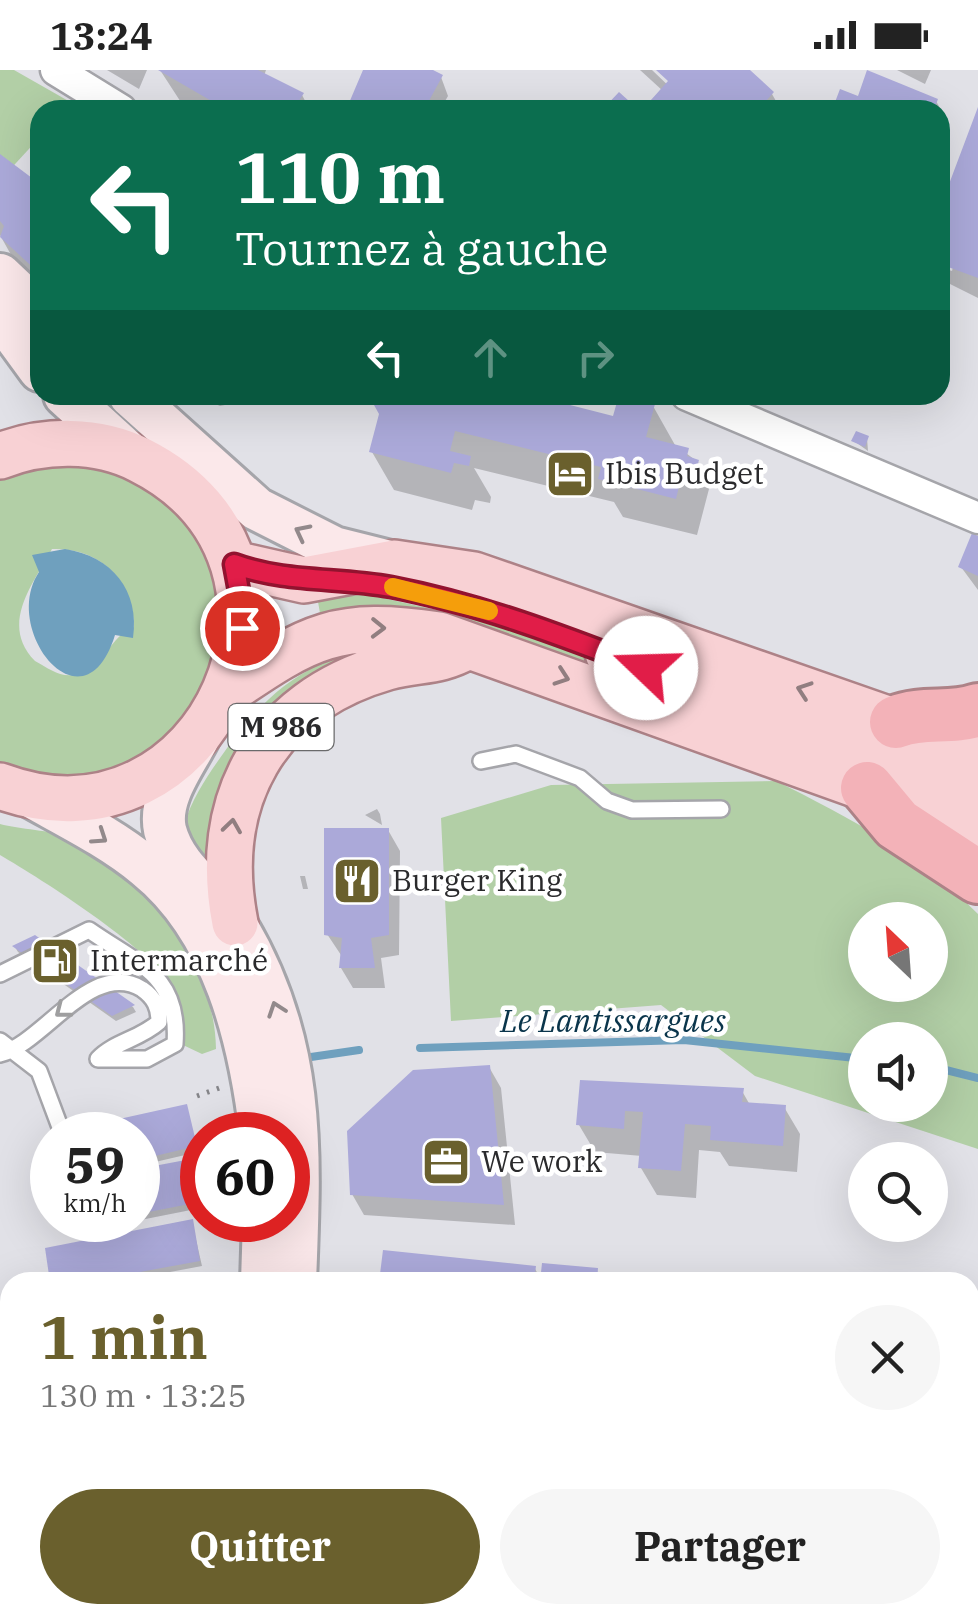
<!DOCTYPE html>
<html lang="fr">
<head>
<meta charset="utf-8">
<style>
  body { margin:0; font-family:"IBM Plex Serif",serif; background:#f6f6f6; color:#222; height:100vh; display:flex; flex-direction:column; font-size:38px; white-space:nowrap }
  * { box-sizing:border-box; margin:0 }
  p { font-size:32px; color:#767676 }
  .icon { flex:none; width:55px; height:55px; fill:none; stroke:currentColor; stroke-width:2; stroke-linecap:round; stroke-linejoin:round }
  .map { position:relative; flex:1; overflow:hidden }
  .side { position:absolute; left:0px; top:1202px; width:980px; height:352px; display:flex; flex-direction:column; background:#fff; border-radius:30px 30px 0 0; box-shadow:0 10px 40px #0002 }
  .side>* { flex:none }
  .hud { position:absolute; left:30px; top:30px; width:920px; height:305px; border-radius:30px; box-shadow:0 10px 40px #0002; background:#0b6e4f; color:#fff; overflow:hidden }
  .needle { width:65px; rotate:335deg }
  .fabs { position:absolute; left:848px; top:832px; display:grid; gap:20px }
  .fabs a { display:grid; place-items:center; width:100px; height:100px; border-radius:50%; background:#fff; box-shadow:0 10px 40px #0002; font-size:50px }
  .speed { position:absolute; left:30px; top:1042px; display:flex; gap:20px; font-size:50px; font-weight:700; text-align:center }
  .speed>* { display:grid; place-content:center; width:130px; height:130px; border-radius:50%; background:#fff; box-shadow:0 10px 40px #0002; line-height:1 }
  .speed small { font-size:25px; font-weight:400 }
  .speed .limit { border:15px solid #d22; background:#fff; color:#111 }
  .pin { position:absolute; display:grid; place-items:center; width:85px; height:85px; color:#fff; margin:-42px; border:5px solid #fff; border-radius:50%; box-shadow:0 2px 10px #0007 }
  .me { position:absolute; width:110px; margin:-55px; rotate:291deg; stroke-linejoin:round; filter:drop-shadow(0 0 8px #0008) }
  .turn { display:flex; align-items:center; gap:35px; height:210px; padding:0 40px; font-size:45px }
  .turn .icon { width:130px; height:130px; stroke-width:2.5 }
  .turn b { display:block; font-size:70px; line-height:85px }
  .lanes { display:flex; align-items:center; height:95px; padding:0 40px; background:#0003; justify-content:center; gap:50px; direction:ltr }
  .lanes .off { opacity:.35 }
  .round { display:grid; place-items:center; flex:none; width:105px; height:105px; border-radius:52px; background:#f6f6f6 }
  .head { display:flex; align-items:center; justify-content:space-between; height:170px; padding:0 40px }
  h1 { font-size:60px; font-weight:700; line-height:75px; color:#6a602d }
  .button { display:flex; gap:20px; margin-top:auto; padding:20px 40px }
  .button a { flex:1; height:115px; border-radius:60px; background:#6a602d; color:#fff; font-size:40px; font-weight:700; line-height:115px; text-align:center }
  .button a+a { background:#f6f6f6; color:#222 }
  .status { display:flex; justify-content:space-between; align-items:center; height:70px; padding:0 50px; background:#fff; direction:ltr }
  .status svg { height:28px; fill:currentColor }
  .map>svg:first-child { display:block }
  .green { fill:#b2cfa6; fill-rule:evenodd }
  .water { fill:#6fa0be }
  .shadow { fill:#0003 }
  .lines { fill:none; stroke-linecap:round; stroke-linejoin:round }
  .stream { stroke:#6fa0be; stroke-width:8 }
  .building { fill:#aba9d9 }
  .service-casing { stroke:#a5a5aa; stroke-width:20 }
  .minor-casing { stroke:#a5a5aa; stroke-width:35 }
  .secondary-casing { stroke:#a5a5aa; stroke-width:48 }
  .primary-casing { stroke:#ad8287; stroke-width:50 }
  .motorway-casing { stroke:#ad8287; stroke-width:58 }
  .path { stroke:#848488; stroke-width:5; stroke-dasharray:2.5 8; stroke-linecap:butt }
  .service { stroke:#fff; stroke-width:15 }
  .minor { stroke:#fff; stroke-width:30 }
  .secondary { stroke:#fbe8ea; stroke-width:42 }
  .primary { stroke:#f8d1d4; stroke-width:45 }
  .motorway { stroke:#f3b2b8; stroke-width:52 }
  .oneway { stroke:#92898b }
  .oneway2 { stroke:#917e80 }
  .oneway3 { stroke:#9f9fa0 }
  .route-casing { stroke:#92132f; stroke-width:25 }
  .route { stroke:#e11d48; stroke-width:18 }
  .slow { stroke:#f59e0b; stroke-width:18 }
  .labels { text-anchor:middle; stroke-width:9; stroke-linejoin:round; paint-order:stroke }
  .shield { fill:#fff; stroke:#6a6a6b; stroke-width:2.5 }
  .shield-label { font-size:28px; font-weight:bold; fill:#2a2a2c }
  .poi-label { font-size:30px; fill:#2a2a2c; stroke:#fff; text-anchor:start }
  .water-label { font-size:32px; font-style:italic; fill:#0a354b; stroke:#fff }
</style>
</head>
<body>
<div class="status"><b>13:24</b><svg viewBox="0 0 49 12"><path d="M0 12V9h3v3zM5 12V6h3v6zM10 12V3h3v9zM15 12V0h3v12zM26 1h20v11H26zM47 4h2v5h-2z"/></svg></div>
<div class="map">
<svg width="978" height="1553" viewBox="0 0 978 1553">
  <rect width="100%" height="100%" fill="#e1e1e7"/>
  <path class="green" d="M 0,0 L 14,0 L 72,33 L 65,40 L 40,40 L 40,67 L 4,106 L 0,103 Z
    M 43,395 L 86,396 L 127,407 L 180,443 L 217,503 L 224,568 L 183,662 L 93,712 L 0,701 L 0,408 ZM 52,479 C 99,477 134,510 134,557 C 109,567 106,595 78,604 C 61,609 50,599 35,591 C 0,555 31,517 52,479 Z
    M 369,525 L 496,553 L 841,677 L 410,542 L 367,537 L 321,549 L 317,526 Z
    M 402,570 L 300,624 L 213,788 L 200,788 L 184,755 C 193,726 208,705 225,681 C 272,613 320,583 402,570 Z
    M 776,711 C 852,749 917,783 978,844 L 978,1079 L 755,1006 L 661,935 L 451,951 L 441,748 L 551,715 ZM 865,850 L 930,850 L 930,915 L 865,915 ZM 865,970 L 930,970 L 930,1035 L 865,1035 Z
    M 0,754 C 19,759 52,761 68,766 C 77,769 86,778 94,783 C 158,825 215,900 216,979 L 202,984 L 183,975 C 182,954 183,933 171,915 C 146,876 43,810 0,785 Z
    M 970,1224 L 978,1226 L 978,1497 L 970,1493 Z"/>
  <path class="water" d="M 65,479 C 112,486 140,521 133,568 L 115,565 C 84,665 0,560 39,502 L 32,485 Z"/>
  <path class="shadow" d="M 107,0 L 147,0 L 139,19 Z
    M 160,0 L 266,0 L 264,6 L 302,25 L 310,40 L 186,40 Z
    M 368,0 L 426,0 L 441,7 L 448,26 L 440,40 L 349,40 Z
    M 640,0 L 652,0 L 675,22 L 679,18 L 660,0 L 746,0 L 772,24 L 781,40 L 645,40 L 663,21 Z
    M 897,0 L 931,0 L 925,14 Z
    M 859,29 L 936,31 L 948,52 L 940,74 L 940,40 L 835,40 Z
    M 978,43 L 978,228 L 940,209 L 940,197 L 952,201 L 953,197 L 940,191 L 940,145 Z
    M 0,89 L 40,118 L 40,214 L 15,192 L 0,165 Z
    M 194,325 L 227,325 L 225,335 L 220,336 Z
    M 379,325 L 534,325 L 615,349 L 621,325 L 653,336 L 675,375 L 698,392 L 709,419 L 697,465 L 623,447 L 614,432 L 474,398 L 491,427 L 490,433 L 475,430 L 472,440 L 394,420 L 372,382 L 381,343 Z
    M 867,368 L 868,381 L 854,371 Z
    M 978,468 L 978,520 L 961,497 Z
    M 377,739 L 380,744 L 382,755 L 365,745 Z
    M 388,760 L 400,781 L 399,885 L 381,888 L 385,918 L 353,918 L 341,898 L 341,885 L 327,864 Z
    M 300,806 L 305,806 L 308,819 L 303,819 Z
    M 401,806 L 409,806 L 413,818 L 407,818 Z
    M 35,868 L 133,937 L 136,942 L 116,951 L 18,882 L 15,877 Z
    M 489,997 L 501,1018 L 515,1155 L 364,1145 L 352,1124 Z
    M 582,1013 L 742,1021 L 750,1035 L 784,1037 L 800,1064 L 797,1102 L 729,1096 L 720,1082 L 699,1080 L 696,1128 L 657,1125 L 641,1098 L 642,1086 L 595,1082 L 579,1055 Z
    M 186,1037 L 198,1082 L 138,1096 L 138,1065 L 106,1065 Z
    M 190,1091 L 201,1138 L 80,1162 L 75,1150 L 138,1150 L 138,1102 Z
    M 192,1152 L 202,1196 L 117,1212 L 52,1212 L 48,1180 Z
    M 385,1183 L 535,1199 L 543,1212 L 381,1212 Z
    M 544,1196 L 596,1200 L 603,1212 L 543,1212 Z
    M 56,1545 L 126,1545 L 81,1553 L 58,1553 Z
    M 445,1545 L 651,1545 L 653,1547 L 652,1553 L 445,1553 Z
    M 783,1545 L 814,1545 L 811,1550 L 803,1546 L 806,1552 Z"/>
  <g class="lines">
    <path class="stream" d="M 420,978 L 684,970 L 865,989
      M 311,987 L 359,980
      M 930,996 L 978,1008"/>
  </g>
  <path class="building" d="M 158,0 L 258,0 L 304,23 L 293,40 L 227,40 Z
    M 363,0 L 433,0 L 443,5 L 424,40 L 346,40 Z
    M 656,0 L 750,0 L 774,22 L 758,40 L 642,40 L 668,11 Z
    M 867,0 L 938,29 L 934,40 L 832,40 L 840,19 L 858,26 Z
    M 619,22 L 639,40 L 602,40 Z
    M 978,37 L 978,208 L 940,194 L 940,138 Z
    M 0,84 L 40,114 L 40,204 L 0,167 L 4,156 L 0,151 Z
    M 376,325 L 531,325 L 613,346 L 619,325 L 632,325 L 655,334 L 646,367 L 689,378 L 687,386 L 699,390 L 693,411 L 681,408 L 676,429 L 598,409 L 601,397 L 455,361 L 450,381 L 471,386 L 469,396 L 454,393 L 451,403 L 369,382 L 379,344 L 374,335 Z
    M 856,361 L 869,366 L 865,377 L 851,371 Z
    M 972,463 L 978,466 L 978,506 L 958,497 Z
    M 324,758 L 389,758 L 389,865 L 371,868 L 375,898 L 339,898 L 342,868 L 324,865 Z
    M 35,865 L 135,935 L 112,946 L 12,876 Z
    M 490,995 L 504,1135 L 350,1125 L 347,1061 L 413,1000 Z
    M 580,1010 L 744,1018 L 742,1032 L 786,1035 L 783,1076 L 710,1070 L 711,1056 L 685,1054 L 681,1101 L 638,1098 L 643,1042 L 625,1041 L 624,1059 L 576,1055 Z
    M 187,1034 L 197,1076 L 138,1090 L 138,1065 L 103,1065 L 101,1053 Z
    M 191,1089 L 200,1132 L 138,1144 L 138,1099 Z
    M 193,1149 L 200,1191 L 85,1212 L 50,1212 L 45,1178 Z
    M 383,1180 L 536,1196 L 534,1212 L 379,1212 Z
    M 542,1193 L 598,1198 L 597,1212 L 540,1212 Z
    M 10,1237 L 10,1289 L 8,1289 L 0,1239 Z
    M 443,1545 L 646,1545 L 646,1553 L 443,1553 Z"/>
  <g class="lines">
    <g class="service-casing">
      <path id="service" d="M 481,691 L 516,684 L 580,708 L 607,731 L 632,740 L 721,739
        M 0,904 L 89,860 C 139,895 180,905 175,974 L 147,989 L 98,989
        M 0,971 L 39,1001 L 63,1065
        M 0,984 C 43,974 92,888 142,919 C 155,928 159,938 159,952 C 140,969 114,972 98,989"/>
    </g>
    <g class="minor-casing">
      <path id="minor" d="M 56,0 L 121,40
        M 687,325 L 978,448"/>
    </g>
    <g class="secondary-casing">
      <path id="secondary" d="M 0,205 L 40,243
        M 0,245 L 40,300
        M 65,325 L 132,386
        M 130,325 L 257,439 L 334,478 L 394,493
        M 198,668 C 184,695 158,728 165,760 C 176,803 216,822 237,857 C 306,974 300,1082 295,1212
        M 29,725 C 68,747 111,768 146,797 C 224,860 250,970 261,1065
        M 262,1212 L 264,1150
        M 294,1545 L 294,1553
        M 257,1553 L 257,1545"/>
    </g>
    <g class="primary-casing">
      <path id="primary" d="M 0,386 C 44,369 97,368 140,390 C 343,492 210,794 0,716
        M 234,494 L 304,510 L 394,493 L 474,505 L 896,652 L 905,663 L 978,681
        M 608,583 L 978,715
        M 227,622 C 310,565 337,550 439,565 L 978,758
        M 235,853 C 211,731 265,632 387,597 C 420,588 436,594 468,576"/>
    </g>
    <g class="motorway-casing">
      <path id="motorway" d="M 896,652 C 923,641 951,650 978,640
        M 867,718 L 897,754 L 978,807"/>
    </g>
    <path class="path" d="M 197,1026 L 222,1017"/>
    <use href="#service" class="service"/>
    <use href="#minor" class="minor"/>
    <use href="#secondary" class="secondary"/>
    <use href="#primary" class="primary"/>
    <use href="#motorway" class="motorway"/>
  </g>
  <defs><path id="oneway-chevron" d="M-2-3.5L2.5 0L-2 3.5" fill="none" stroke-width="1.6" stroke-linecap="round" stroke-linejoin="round" transform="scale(2.5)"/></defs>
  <g class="oneway">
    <use href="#oneway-chevron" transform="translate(302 462) rotate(-153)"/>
    <use href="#oneway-chevron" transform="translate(100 767) rotate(34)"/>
    <use href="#oneway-chevron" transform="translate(276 939) rotate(-109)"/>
  </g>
  <g class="oneway2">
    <use href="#oneway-chevron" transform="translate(378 558) rotate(1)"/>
    <use href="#oneway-chevron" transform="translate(562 607) rotate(19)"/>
    <use href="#oneway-chevron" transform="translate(804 620) rotate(-161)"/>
    <use href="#oneway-chevron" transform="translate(232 756) rotate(-82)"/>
  </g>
  <use class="oneway3" href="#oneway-chevron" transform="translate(62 941) rotate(142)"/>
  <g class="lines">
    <g class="route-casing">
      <path id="route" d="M 242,558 L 242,537 L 234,494 C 286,513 338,507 391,517 C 480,534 563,566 646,598"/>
    </g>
    <use href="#route" class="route"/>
    <path class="slow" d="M 393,517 L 489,541"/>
  </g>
  <defs>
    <g id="hotel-square" transform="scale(2.5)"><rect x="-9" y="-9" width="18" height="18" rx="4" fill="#6a602d" stroke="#fff"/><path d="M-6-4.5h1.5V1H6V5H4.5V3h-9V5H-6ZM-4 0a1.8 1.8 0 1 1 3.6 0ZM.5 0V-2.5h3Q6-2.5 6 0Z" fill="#fff"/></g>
    <g id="restaurant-square" transform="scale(2.5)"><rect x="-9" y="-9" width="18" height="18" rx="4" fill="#6a602d" stroke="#fff"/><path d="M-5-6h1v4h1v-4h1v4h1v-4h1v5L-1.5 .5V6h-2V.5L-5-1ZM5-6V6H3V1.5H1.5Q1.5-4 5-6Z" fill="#fff"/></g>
    <g id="fuel-square" transform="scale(2.5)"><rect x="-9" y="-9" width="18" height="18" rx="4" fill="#6a602d" stroke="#fff"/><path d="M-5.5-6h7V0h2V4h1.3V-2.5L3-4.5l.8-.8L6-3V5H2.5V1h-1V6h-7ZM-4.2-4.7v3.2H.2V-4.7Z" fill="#fff"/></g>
    <g id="office-square" transform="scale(2.5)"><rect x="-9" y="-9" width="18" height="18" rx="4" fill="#6a602d" stroke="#fff"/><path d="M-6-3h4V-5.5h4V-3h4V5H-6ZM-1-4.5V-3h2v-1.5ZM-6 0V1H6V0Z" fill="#fff"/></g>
  </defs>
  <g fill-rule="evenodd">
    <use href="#hotel-square" x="570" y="404"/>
    <use href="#restaurant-square" x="357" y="811"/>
    <use href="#fuel-square" x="55" y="891"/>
    <use href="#office-square" x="446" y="1092"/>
  </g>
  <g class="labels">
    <rect class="shield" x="228.5" y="634" width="105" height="46" rx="8"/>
    <g class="shield-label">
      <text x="281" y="667">M 986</text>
    </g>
    <g class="poi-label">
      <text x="605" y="414">Ibis Budget</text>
      <text x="392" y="821">Burger King</text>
      <text x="90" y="901">Intermarché</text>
      <text x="481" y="1102">We work</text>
    </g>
    <g class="water-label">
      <text x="613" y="962">Le Lantissargues</text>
    </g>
  </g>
</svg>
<div class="fabs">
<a><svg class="needle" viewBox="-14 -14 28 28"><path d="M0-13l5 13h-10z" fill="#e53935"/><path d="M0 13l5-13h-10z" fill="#767676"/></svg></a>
<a><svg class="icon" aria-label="sound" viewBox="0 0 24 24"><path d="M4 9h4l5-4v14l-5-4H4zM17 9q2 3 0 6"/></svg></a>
<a><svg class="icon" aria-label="search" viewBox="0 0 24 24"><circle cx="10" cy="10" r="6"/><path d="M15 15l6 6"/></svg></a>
</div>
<div class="speed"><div>59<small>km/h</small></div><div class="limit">60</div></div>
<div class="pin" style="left:242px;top:558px;background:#d93025"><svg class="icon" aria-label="arrive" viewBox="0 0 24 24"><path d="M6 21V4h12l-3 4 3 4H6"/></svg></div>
<svg class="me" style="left:646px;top:598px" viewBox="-20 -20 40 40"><circle r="19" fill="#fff"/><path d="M0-13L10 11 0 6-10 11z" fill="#e11d48"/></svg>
<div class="hud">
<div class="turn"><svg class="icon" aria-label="left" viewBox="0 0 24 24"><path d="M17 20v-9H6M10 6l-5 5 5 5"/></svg><div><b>110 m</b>Tournez à gauche</div></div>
<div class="lanes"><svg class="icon" aria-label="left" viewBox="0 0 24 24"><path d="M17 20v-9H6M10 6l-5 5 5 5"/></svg><svg class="icon off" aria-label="ahead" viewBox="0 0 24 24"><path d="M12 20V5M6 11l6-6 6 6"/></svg><svg class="icon off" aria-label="right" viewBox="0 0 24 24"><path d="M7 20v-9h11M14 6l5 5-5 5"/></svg></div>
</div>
<section class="side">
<div class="head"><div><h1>1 min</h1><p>130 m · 13:25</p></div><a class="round"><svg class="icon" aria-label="close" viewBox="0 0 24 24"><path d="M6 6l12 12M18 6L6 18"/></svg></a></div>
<div class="button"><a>Quitter</a><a>Partager</a></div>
</section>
</div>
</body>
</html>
